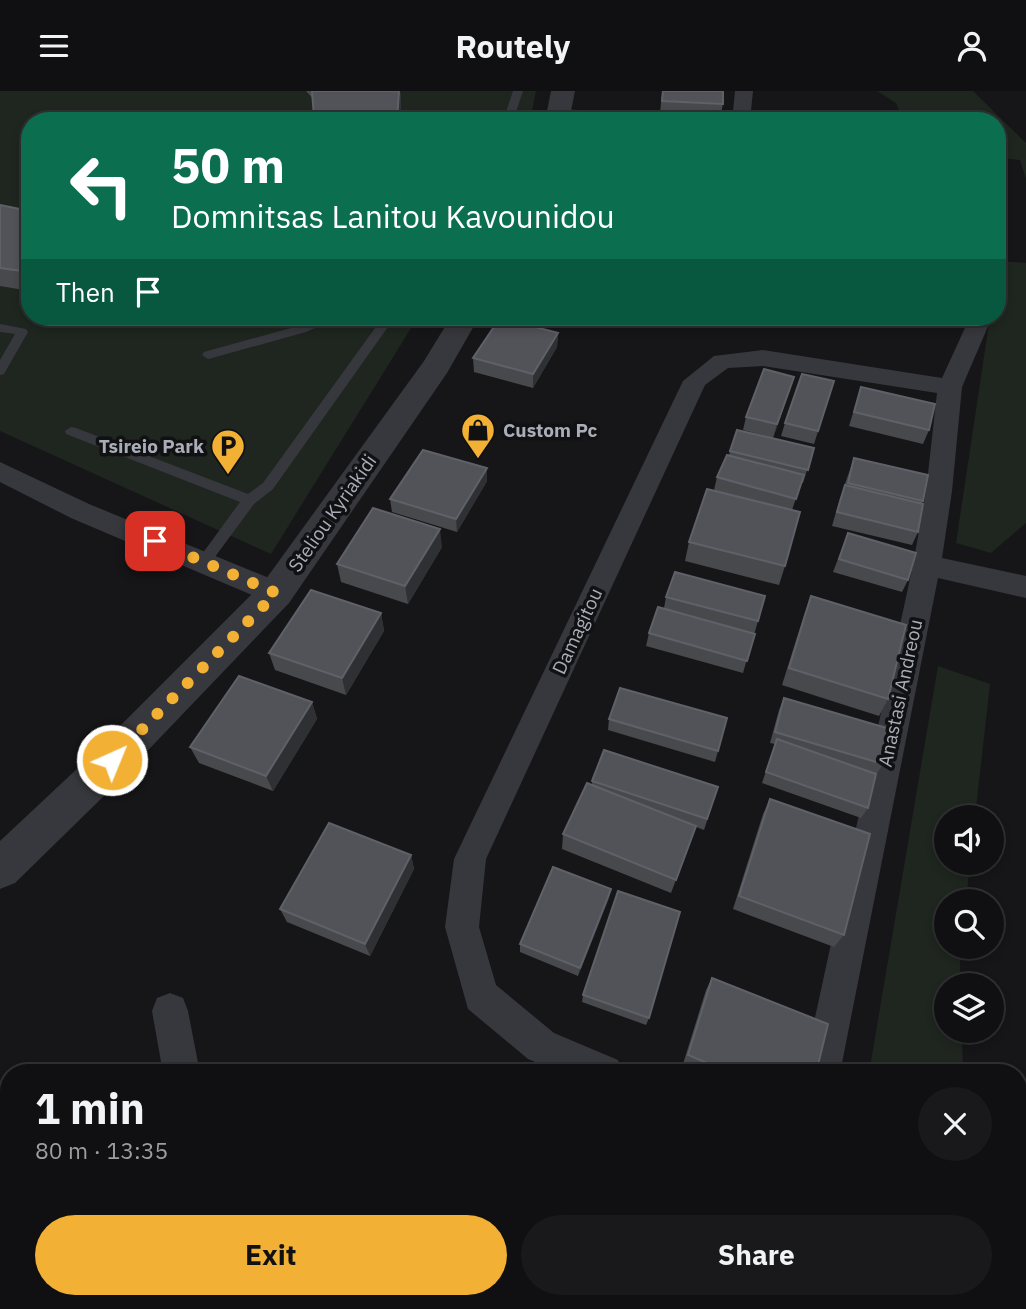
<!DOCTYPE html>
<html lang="en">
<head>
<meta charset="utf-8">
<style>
  body { margin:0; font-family:"IBM Plex Sans",sans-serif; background:#19191b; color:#f1f3f6; height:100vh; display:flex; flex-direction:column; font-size:26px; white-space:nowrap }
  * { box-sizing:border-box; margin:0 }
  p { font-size:23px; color:#9c9d9f }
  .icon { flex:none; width:38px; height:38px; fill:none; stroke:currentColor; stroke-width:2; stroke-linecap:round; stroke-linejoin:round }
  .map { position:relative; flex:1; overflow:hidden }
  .drawer { position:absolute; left:0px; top:973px; width:1027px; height:245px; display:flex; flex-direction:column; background:#101012; border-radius:28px 28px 0 0; box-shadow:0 4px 10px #0003,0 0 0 2px #303032 }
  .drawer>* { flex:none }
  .hud { position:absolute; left:21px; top:21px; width:985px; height:214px; border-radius:28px; box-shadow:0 4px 10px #0003,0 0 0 2px #303032; background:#0b6e4f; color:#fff; overflow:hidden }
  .tools { position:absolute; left:934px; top:714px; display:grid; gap:14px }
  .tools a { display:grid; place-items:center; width:70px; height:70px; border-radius:50%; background:#101012; box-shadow:0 4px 10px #0003,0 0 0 2px #303032; font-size:35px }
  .pin { position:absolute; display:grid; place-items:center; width:60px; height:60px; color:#fff; margin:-30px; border-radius:14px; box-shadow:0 4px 10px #0006 }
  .me { position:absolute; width:77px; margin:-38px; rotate:44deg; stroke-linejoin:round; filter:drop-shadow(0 0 5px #0008) }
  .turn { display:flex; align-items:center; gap:24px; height:147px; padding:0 35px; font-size:32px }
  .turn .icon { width:91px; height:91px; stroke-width:2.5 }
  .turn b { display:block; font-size:49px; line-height:60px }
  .then { display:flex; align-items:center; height:66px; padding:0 35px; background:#0003; gap:14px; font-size:26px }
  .round { display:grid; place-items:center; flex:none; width:74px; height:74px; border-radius:37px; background:#19191b }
  .headline { display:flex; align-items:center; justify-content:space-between; height:119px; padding:0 35px }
  h1 { font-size:42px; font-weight:700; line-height:52px }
  .button { display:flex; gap:14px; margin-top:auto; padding:14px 35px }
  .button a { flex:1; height:80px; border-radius:42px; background:#f2b134; color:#111; font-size:28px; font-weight:700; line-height:80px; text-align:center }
  .button a+a { background:#19191b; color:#f1f3f6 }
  header { display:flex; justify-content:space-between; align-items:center; height:91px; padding:0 35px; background:#101012; font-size:32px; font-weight:700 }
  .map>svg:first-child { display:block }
  .green { fill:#1e261f }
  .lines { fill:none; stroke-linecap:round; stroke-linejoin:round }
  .service { fill:#37383d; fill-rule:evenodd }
  .minor { fill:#37383d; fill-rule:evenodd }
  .tertiary { fill:#37383d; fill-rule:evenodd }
  .wall { fill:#47494d }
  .shaded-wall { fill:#2f3033 }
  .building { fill:#525359; stroke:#5f6168; stroke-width:2 }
  .route { stroke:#f2b134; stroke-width:12; stroke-dasharray:0 21.6 }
  .labels { text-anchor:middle; stroke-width:7; stroke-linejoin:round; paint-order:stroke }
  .poi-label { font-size:19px; font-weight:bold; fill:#a8adb8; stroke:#111113; text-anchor:start }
  .street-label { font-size:19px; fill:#a8adb8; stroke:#111113 }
</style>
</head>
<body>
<header><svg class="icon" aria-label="menu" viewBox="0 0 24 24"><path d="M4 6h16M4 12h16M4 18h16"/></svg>Routely<svg class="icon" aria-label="person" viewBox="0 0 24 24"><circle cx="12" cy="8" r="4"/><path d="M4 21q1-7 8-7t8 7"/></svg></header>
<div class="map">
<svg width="1026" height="1218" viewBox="0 0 1026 1218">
  <rect width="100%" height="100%" fill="#161618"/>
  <path class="green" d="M 0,0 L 536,0 L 530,30 L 30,30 L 30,226 L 418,226 L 271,463 L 0,340 Z
    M 877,0 L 973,0 L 1026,52 L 1026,88 L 1020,69 L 998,67 L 998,30 L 903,30 L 896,12 Z
    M 998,170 L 1026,172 L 1026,432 L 991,462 L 956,452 L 990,226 L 998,226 Z
    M 938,575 L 990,593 L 975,726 L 947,726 L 947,772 L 970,772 L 966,810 L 947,810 L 947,856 L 960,856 L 960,894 L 947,894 L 947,940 L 962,940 L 963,982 L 869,982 Z
    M 869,1209 L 971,1209 L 971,1210 L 906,1218 L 869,1218 Z"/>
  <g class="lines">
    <path class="service" d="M 513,0 L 523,0 L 513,30 L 503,30 Z
      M 323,226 L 339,226 L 306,241 L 212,267 L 208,268 L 202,264 L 204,261 L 298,235 Z
      M 383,226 L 395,226 L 273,398 L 254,413 L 209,474 L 199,474 L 197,470 L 240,411 L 66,343 L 65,340 L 71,336 L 76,337 L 248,403 L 263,392 Z
      M 0,233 L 26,238 L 28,241 L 4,283 L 0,284 L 0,269 L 15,243 L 0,241 Z"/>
    <path class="minor" d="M 735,0 L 753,0 L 750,30 L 732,30 Z
      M 560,18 L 667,24 L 676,30 L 579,30 L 554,27 L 551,23 Z
      M 970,226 L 992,226 L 962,296 L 952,400 L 942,467 L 1026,485 L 1026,507 L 938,487 L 840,982 L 803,982 L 913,474 L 926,400 L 937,302 L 763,275 L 728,277 L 705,294 L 486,768 L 479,836 L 496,894 L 554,942 L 618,969 L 623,982 L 561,982 L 528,968 L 468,918 L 445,836 L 454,768 L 683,290 L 714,265 L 763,259 L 942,287 Z
      M 0,371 L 89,413 L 286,494 L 290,502 L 286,510 L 276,513 L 266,510 L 71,427 L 0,391 Z
      M 170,902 L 183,907 L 188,920 L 200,982 L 163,982 L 152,920 L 157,907 Z
      M 204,1209 L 246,1209 L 248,1218 L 206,1218 Z
      M 783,1209 L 825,1209 L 825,1218 L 783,1218 Z"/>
    <path class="tertiary" d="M 551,0 L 575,0 L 569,30 L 545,30 Z
      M 451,226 L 479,226 L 447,282 L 289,512 L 108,701 L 15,792 L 0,798 L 0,750 L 80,675 L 263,492 L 424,270 Z"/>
  </g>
  <path class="wall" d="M 306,0 L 400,0 L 401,9 L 400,30 L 315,30 L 313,8 Z
    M 662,0 L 723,13 L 720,27 L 660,23 Z
    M 0,114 L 30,120 L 30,200 L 0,195 Z
    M 558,226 L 575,226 L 573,229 Z
    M 558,242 L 557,256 L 533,297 L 474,281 L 473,267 Z
    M 834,290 L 814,353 L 781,345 L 785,332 Z
    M 861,296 L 929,339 L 923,353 L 849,335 Z
    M 790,299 L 773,347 L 743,339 L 746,326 Z
    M 814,357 L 803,392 L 801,392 L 792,419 L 785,475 L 779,494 L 685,470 L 689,451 L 714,399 L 717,386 L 729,364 L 730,360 Z
    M 854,367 L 923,410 L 918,441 L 912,454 L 832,435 L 840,407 Z
    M 487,390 L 457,441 L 392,421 L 390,408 Z
    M 848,442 L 908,489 L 902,501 L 833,481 Z
    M 442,456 L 408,513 L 341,491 L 337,473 Z
    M 811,505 L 888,608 L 879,625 L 782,594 L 804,524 Z
    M 666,506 L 758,530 L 743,582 L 646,555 L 649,542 L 664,517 Z
    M 381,522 L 384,540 L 346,604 L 275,579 L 269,562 Z
    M 784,607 L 883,673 L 876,684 L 868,717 L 861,727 L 762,692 L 775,653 L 770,652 L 779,619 Z
    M 312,611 L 317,628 L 273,700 L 199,672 L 190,656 Z
    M 609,628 L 718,660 L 715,671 L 608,639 Z
    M 592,690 L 718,696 L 704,739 L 696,736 L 671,802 L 562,758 L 563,743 L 592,694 Z
    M 770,708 L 844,844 L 834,856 L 733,818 L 763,723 Z
    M 411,764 L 414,778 L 370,865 L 287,831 L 280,818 Z
    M 611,798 L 609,807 L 578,885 L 520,861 L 520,853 Z
    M 712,887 L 816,982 L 703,982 L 683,973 L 706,899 Z
    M 583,904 L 649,927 L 646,934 L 582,911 Z"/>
  <path class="shaded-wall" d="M 399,0 L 400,0 L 401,9 L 400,30 L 397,30 Z
    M 558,242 L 557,256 L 533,297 L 533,283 Z
    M 794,286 L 790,299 L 773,347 L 777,333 Z
    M 487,377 L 487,390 L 457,441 L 456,428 Z
    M 440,438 L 442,456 L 408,513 L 405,495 Z
    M 381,522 L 384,540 L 346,604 L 342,587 Z
    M 312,611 L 317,628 L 273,700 L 266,685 Z
    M 411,764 L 414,778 L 370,865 L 365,853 Z
    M 611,798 L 609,807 L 578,885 L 580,877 Z"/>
  <path class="building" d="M 312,0 L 399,0 L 397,30 L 314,26 Z
    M 663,0 L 723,0 L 723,13 L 662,10 Z
    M 0,114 L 30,120 L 30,181 L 0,177 Z
    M 500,227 L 558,242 L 533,283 L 473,267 Z
    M 764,278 L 794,286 L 777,333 L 746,326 Z
    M 802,283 L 834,290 L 818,340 L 785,332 Z
    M 861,296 L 935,313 L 929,339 L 854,321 Z
    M 737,339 L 814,357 L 808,379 L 730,360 Z
    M 423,359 L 487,377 L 456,428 L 390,408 Z
    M 727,364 L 804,384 L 796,408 L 717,386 Z
    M 854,367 L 928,384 L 923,410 L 848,392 Z
    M 845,394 L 923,413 L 918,441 L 837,421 Z
    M 707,398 L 800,421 L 785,475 L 689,451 Z
    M 373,417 L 440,438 L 405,495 L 337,473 Z
    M 848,442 L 916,462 L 908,489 L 839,468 Z
    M 675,481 L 765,505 L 758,530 L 666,506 Z
    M 311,499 L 381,522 L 342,587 L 269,562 Z
    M 811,505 L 906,534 L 888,608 L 789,577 Z
    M 658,516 L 755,543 L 747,570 L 649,542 Z
    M 239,585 L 312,611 L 266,685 L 190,656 Z
    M 620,597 L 727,627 L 718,660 L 609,628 Z
    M 784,607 L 890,638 L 883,673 L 775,641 Z
    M 777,648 L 876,683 L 868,717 L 766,681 Z
    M 604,659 L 718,696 L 707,728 L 592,690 Z
    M 587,692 L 696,735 L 676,789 L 563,743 Z
    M 770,708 L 870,743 L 844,844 L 739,805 Z
    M 329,732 L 411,764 L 365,853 L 280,818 Z
    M 553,776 L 611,798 L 580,877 L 520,853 Z
    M 618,800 L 680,821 L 649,927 L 583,904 Z
    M 712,887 L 828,933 L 816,982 L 731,982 L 688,964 Z"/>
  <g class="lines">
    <path class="route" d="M 112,669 L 276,502 L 155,450"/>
  </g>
  <defs>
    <g id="shop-pin" transform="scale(1.75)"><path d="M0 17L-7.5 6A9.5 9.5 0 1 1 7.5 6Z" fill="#f2b134" stroke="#111113"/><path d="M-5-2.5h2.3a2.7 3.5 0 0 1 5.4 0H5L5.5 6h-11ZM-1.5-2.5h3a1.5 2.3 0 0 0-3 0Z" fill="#111"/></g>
    <g id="parking-pin" transform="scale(1.75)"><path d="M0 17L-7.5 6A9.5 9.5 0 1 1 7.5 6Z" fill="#f2b134" stroke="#111113"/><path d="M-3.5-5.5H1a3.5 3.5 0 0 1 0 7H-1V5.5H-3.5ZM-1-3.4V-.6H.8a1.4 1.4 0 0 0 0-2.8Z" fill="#111"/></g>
  </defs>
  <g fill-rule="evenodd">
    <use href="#shop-pin" x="478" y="339"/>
    <use href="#parking-pin" x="228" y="355"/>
  </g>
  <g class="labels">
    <g class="poi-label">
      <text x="503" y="346">Custom Pc</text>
      <text x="204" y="362" text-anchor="end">Tsireio Park</text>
    </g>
    <g class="street-label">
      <text transform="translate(332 422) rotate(-55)" y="7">Steliou Kyriakidi</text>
      <text transform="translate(577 540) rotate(-65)" y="7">Damagitou</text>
      <text transform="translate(900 602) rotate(-78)" y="7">Anastasi Andreou</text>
    </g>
  </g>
</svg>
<div class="tools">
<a><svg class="icon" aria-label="sound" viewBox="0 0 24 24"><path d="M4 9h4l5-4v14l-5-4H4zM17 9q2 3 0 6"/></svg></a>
<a><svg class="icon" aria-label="search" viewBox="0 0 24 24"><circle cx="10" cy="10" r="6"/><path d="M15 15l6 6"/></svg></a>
<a><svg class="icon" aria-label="layers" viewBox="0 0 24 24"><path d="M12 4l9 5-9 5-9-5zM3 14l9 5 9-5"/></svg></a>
</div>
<div class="pin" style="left:155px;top:450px;background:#d93025"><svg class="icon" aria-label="arrive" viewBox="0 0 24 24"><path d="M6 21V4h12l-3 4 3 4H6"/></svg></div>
<svg class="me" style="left:112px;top:669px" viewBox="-20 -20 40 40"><circle r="17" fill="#f2b134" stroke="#fff" stroke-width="3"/><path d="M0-11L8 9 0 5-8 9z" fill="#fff"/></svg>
<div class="hud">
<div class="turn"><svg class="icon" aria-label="left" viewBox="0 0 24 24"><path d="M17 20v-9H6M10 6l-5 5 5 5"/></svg><div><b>50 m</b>Domnitsas Lanitou Kavounidou</div></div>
<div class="then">Then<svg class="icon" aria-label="arrive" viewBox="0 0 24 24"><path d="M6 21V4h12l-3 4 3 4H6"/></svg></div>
</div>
<section class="drawer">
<div class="headline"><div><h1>1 min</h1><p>80 m · 13:35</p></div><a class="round"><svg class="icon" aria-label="close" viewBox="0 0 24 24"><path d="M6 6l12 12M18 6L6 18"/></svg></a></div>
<div class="button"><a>Exit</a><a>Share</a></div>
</section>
</div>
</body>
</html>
